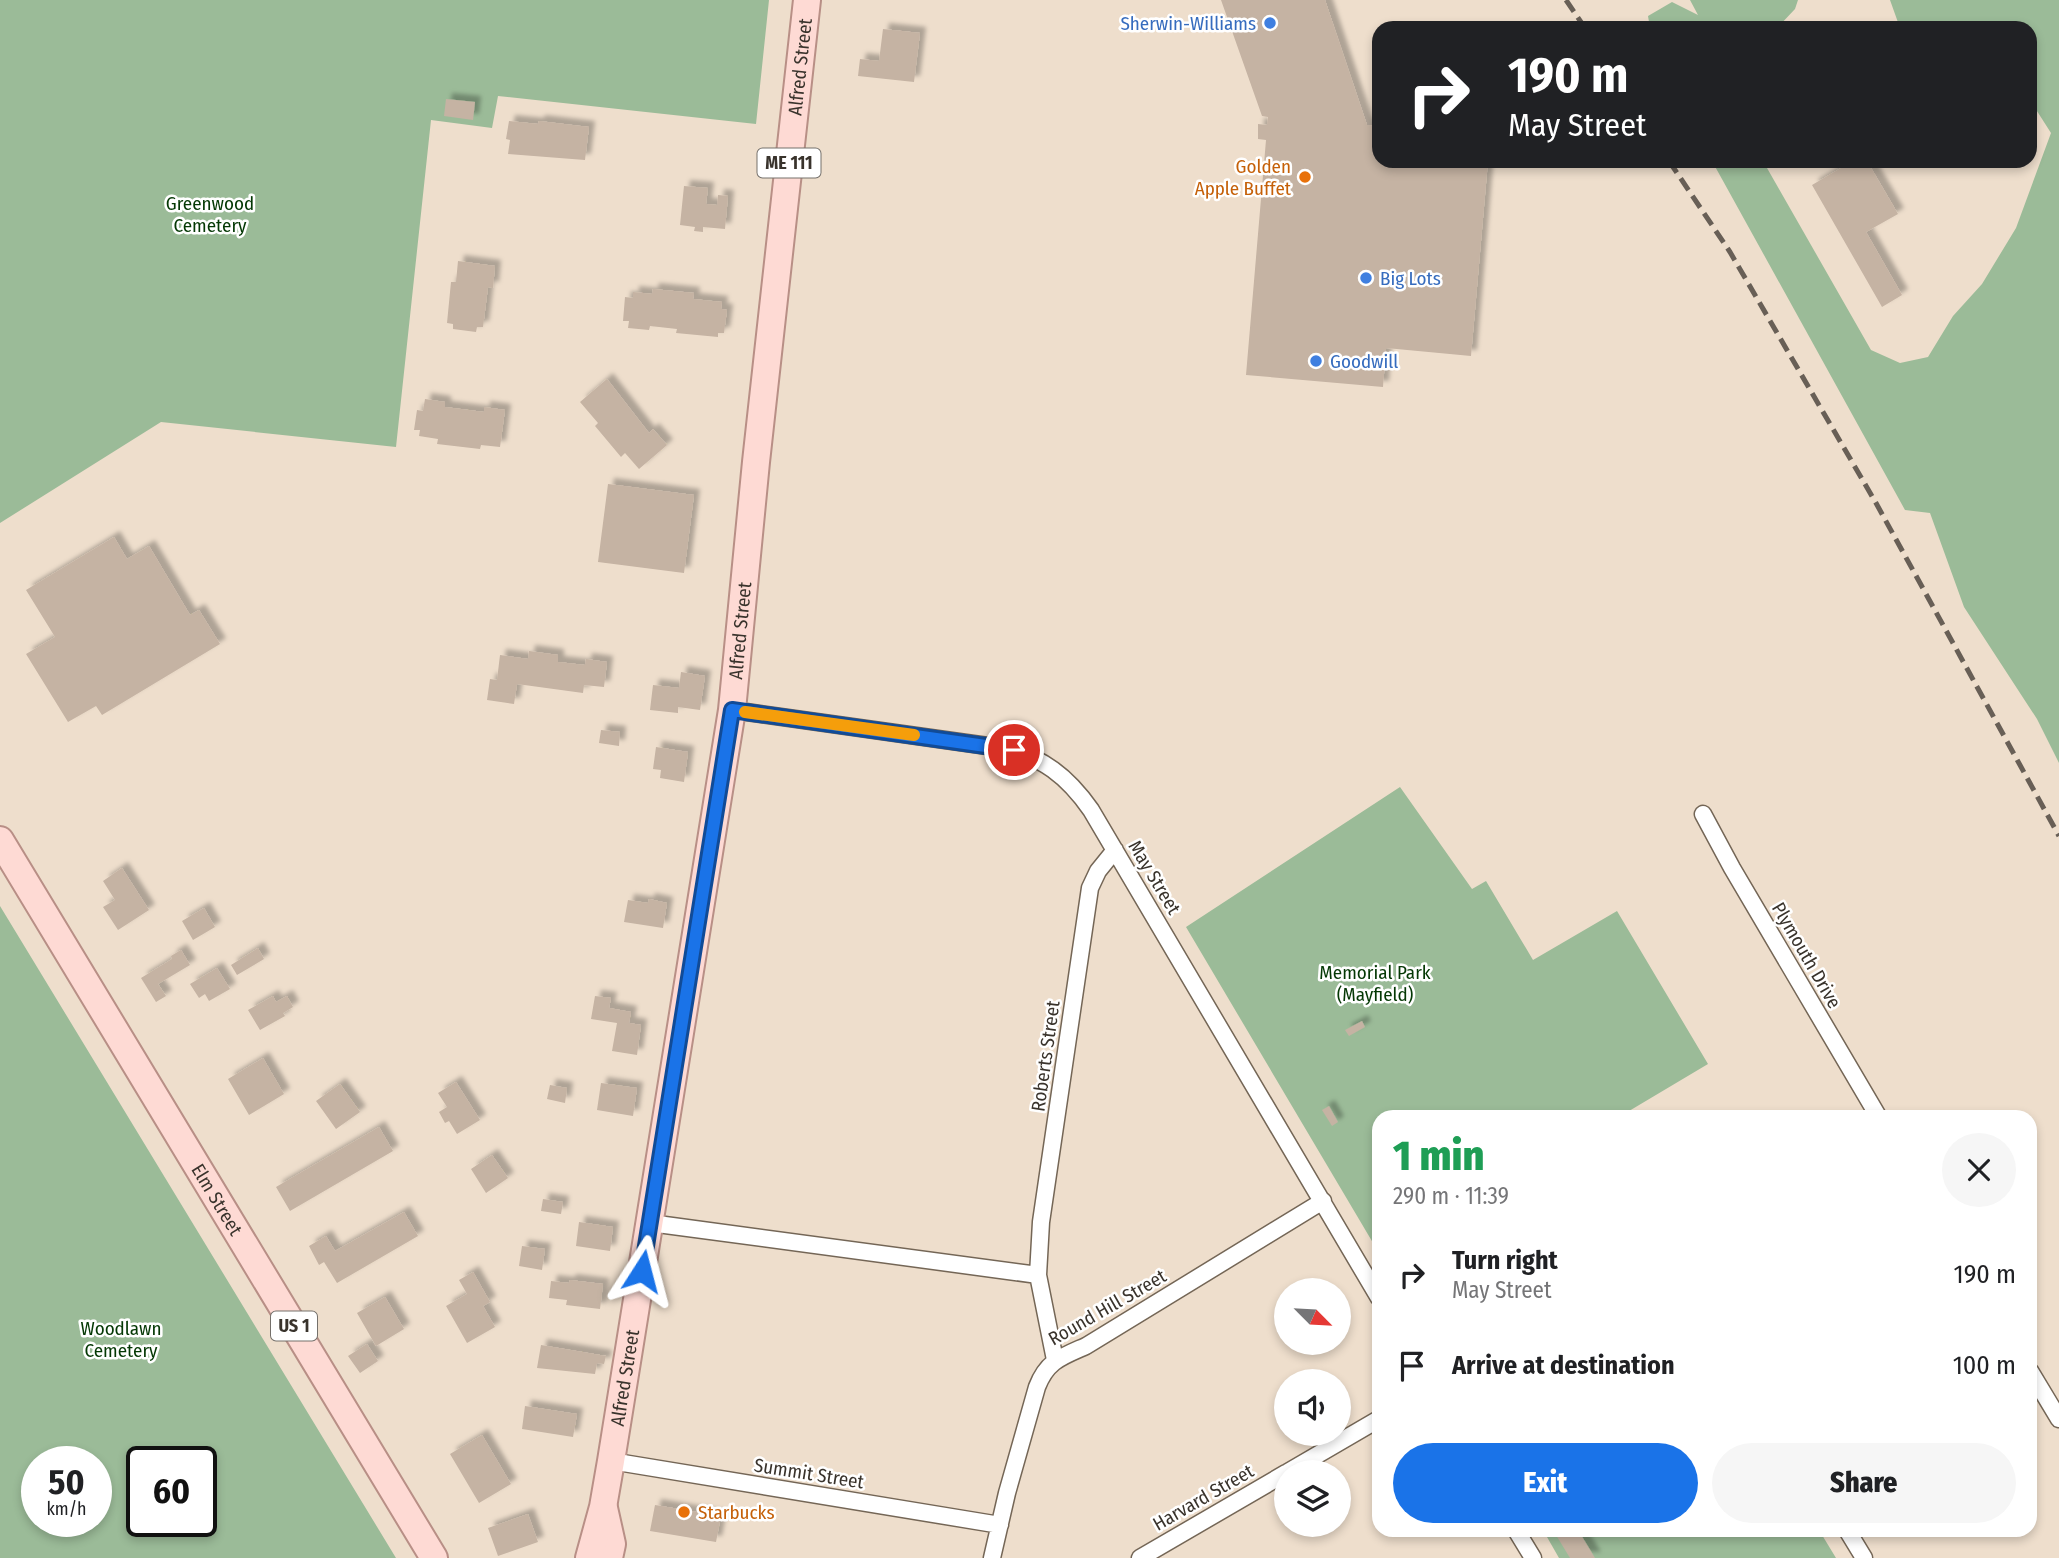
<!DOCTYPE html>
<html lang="en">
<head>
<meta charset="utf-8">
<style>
  body { margin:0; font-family:"Fira Sans Condensed",sans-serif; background:#f6f6f6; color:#202124; height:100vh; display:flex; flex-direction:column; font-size:26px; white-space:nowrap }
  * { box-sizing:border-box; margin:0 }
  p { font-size:23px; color:#757577 }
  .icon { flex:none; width:38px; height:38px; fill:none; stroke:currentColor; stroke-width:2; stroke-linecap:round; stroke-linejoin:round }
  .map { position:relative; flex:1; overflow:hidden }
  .panel { position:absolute; left:1372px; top:1110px; width:665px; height:427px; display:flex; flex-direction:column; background:#fff; border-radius:21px; box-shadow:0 4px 10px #0003 }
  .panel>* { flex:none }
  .hud { position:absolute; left:1372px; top:21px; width:665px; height:147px; border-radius:21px; box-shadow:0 4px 10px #0003; background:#202124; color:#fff; overflow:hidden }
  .needle { width:46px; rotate:114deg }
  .controls { position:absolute; left:1274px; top:1278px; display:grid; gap:14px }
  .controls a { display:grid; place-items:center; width:77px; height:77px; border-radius:50%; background:#fff; box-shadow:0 4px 10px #0003; font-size:35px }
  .speed { position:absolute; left:21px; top:1446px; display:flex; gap:14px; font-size:35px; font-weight:700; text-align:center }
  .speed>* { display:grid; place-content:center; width:91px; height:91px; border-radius:50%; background:#fff; box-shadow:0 4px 10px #0003; line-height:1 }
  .speed small { font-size:18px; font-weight:400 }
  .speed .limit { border:4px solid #111; border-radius:10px; background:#fff; color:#111 }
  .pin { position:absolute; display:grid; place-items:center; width:60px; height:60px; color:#fff; margin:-30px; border:4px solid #fff; border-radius:50%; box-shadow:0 2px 7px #0007 }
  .me { position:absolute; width:77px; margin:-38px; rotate:9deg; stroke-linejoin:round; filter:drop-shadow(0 0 5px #0008) }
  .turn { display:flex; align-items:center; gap:24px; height:147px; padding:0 21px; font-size:32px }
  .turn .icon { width:91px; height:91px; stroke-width:2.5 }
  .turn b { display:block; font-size:49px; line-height:60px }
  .round { display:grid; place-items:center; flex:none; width:74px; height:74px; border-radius:37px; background:#f6f6f6 }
  .head { display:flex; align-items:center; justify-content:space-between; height:119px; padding:0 21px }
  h1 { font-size:42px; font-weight:800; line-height:52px; color:#1e9e55 }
  .cta { display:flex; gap:14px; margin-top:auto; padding:14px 21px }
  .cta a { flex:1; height:80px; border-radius:42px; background:#1a73e8; color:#fff; font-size:28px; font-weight:800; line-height:80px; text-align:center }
  .cta a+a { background:#f6f6f6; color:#202124 }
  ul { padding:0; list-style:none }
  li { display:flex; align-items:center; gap:21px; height:91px; padding:0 21px }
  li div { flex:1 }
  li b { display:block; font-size:26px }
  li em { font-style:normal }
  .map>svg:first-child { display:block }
  .green { fill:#9bbb98; fill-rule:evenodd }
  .building { fill:#c5b3a3; filter:url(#shadow) }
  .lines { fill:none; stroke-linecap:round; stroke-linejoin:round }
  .minor-casing { stroke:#746656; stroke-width:19 }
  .primary-casing { stroke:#b88f86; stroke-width:30 }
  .minor { stroke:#fff; stroke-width:16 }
  .primary { stroke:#fedad4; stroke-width:26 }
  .rail { stroke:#685f56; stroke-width:5; stroke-dasharray:14 7; stroke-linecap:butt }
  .route-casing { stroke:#114b97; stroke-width:18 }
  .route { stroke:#1a73e8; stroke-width:12 }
  .slow { stroke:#f59e0b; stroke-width:12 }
  .shop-dot { fill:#3f7fe0; stroke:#fff; stroke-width:2.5 }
  .food-dot { fill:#e8710a; stroke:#fff; stroke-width:2.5 }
  .labels { text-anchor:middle; stroke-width:5; stroke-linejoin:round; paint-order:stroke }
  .shield { fill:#fff; stroke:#74706b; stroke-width:2 }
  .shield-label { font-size:18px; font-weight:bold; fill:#39332c }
  .shop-label { font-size:19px; fill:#366cbe; stroke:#fff; text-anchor:start }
  .street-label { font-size:19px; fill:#39332c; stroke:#fff }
  .food-label { font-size:19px; fill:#c56008; stroke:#fff; text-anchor:end }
  .park-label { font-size:19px; fill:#043804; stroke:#fff }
</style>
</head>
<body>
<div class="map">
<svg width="2059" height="1558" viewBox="0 0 2059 1558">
  <defs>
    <filter id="shadow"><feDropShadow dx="6" dy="-6" stdDeviation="2" flood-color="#0004"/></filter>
  </defs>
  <rect width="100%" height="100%" fill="#eedecc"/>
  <path class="green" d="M 0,0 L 769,0 L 756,124 L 498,96 L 492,128 L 431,120 L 396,447 L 161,422 L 0,523 Z
    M 1690,0 L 1798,0 L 1795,9 L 1777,28 L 1650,28 L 1648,16 L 1672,2 L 1698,15 Z
    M 1890,0 L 2059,0 L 2059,763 L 2037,719 L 1964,607 L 1930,513 L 1905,510 L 1712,161 L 1763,161 L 1871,350 L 1900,363 L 1928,357 L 1953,316 L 1982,284 L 2016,228 L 2051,133 L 2030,100 L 2030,28 L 1900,28 Z
    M 1400,787 L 1472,889 L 1486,881 L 1533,960 L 1617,911 L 1708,1064 L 1624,1114 L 1625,1116 L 1379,1116 L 1379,1253 L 1186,927 Z
    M 0,906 L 396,1558 L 0,1558 ZM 96,1461 L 96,1521 L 37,1521 L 37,1461 ZM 201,1461 L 201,1521 L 142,1521 L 142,1461 Z
    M 1543,1530 L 1819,1530 L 1836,1558 L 1559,1558 Z"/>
  <path class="building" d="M 1221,0 L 1325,0 L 1367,125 L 1379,126 L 1379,161 L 1488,161 L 1471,356 L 1386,348 L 1383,387 L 1246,375 L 1266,140 L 1258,139 L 1258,124 L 1267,125 L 1268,117 L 1262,116 Z
    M 883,29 L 920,33 L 914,82 L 858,76 L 860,59 L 879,61 Z
    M 446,99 L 475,102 L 473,120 L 444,116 Z
    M 509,121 L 538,124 L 539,121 L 589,127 L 585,160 L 508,154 L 510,140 L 506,139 Z
    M 1853,161 L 1867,161 L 1898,214 L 1866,232 L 1902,295 L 1882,307 L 1812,185 Z
    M 684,186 L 708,188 L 706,204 L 717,205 L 718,195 L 728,196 L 725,229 L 703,227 L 703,232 L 694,231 L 695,227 L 680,225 Z
    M 458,261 L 495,266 L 493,288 L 488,287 L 483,327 L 477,327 L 476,332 L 453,329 L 453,324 L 447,323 L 451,282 L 456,282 Z
    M 653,289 L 694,293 L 693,299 L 722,302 L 721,309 L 727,310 L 724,333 L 718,333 L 718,337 L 676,333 L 677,329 L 650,326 L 649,330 L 628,328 L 629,321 L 623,321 L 625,297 L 633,298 L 633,292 L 652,294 Z
    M 607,379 L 649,433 L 653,429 L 667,445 L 639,469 L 625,453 L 621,457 L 595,426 L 598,423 L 580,402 Z
    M 425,399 L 445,402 L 445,407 L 484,412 L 484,407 L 505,410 L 500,447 L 481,445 L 480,449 L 437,444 L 438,439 L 419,436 L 420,430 L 414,430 L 417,410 L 423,411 Z
    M 608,484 L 694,495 L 684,573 L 598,562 Z
    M 114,537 L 127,559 L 149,546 L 190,615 L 199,610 L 220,644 L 102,715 L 96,706 L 68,722 L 26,654 L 55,637 L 26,590 Z
    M 529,651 L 558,655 L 558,662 L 585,665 L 586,659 L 607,662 L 604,687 L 584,685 L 583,693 L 517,684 L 514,704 L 487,700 L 490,679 L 497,680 L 500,655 L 528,659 Z
    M 681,672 L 705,676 L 700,710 L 678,707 L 678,713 L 650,710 L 653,685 L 679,688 Z
    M 601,730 L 620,732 L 619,746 L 599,743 Z
    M 656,747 L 688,752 L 684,782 L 660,778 L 661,770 L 653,769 Z
    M 122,868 L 149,910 L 118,930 L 103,907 L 115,900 L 103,881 Z
    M 649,899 L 667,903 L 663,928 L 624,922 L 628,900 L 648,903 Z
    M 204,908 L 215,927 L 193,940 L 182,921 Z
    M 258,948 L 264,959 L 237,975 L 231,965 Z
    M 181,950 L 190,965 L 158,984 L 166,996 L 156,1002 L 141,978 L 172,959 L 171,956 Z
    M 217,968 L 230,989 L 209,1001 L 205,994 L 199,998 L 190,984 Z
    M 273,996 L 276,1002 L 287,996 L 293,1007 L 283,1013 L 285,1016 L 260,1030 L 248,1010 Z
    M 595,996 L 611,998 L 609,1008 L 631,1012 L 629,1023 L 641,1025 L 637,1055 L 612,1051 L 617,1023 L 591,1019 Z
    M 1362,1021 L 1365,1027 L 1349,1036 L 1345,1030 Z
    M 263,1058 L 284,1094 L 249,1115 L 228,1079 Z
    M 456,1082 L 480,1120 L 457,1134 L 449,1121 L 445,1123 L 439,1112 L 447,1107 L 438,1093 Z
    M 601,1083 L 637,1088 L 633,1116 L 597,1110 Z
    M 340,1084 L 360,1112 L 336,1129 L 316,1101 Z
    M 550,1085 L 567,1088 L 565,1103 L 547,1099 Z
    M 1329,1106 L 1338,1122 L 1332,1126 L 1322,1110 Z
    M 379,1127 L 393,1151 L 290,1211 L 276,1187 Z
    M 492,1155 L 508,1178 L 486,1193 L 471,1169 Z
    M 543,1199 L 563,1202 L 561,1214 L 541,1211 Z
    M 404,1212 L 418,1236 L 337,1283 L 324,1262 L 319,1265 L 309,1246 L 326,1236 L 335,1251 Z
    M 579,1222 L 613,1227 L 610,1251 L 576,1246 Z
    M 522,1246 L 545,1249 L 542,1270 L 519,1266 Z
    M 473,1272 L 490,1302 L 483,1306 L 495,1327 L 467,1343 L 446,1306 L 467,1294 L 459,1280 Z
    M 570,1280 L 603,1284 L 600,1309 L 566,1305 L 567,1300 L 549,1298 L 551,1281 L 569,1283 Z
    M 385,1297 L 404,1329 L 376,1346 L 357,1313 Z
    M 367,1344 L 378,1361 L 360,1373 L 348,1356 Z
    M 541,1345 L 606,1356 L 604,1364 L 597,1363 L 595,1374 L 537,1368 Z
    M 525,1406 L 577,1414 L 573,1437 L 522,1429 Z
    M 482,1435 L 511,1484 L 479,1503 L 450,1454 Z
    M 655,1505 L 721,1516 L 716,1542 L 650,1531 Z
    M 528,1514 L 538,1542 L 498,1556 L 488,1528 Z
    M 1553,1530 L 1578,1530 L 1595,1558 L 1570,1558 Z"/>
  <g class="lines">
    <g class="minor-casing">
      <path id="minor" d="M 732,710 L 1002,748 C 1042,756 1068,777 1091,810 L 1379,1298
        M 1703,814 L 1732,868 L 1878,1116
        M 650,1223 L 1038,1275
        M 1055,1360 L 1038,1275 L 1041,1222 L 1090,888 L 1098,871 L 1115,850
        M 2030,1371 L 2059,1419
        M 611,1461 L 1000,1525
        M 1288,1472 L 1379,1419
        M 1516,1530 L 1533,1558
        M 1847,1530 L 1864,1558
        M 992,1558 L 1007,1493 L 1037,1387 C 1047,1361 1061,1357 1086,1346 L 1323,1201
        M 1140,1558 L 1286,1473"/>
    </g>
    <g class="primary-casing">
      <g id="primary">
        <path id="s1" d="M 0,840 L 434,1558"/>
        <path d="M 604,1508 L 612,1544 L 609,1558"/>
        <path id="s2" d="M 589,1558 L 603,1507 L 611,1461 L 732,710 L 756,462 L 807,0"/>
      </g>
    </g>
    <use href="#minor" class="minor"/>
    <use href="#primary" class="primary"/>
    <path class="rail" d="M 1566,0 L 1585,28
      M 1669,161 L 1730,252 L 1876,503 L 2059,836"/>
  </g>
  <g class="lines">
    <g class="route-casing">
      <path id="route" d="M 642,1271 L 732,710 L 1014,750"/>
    </g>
    <use href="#route" class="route"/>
    <path class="slow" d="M 745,712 L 914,735"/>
  </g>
  <g class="shop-dot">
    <circle cx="1270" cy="23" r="7"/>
    <circle cx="1366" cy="278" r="7"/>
    <circle cx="1316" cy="361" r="7"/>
  </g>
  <g class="food-dot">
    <circle cx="1305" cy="177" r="7"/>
    <circle cx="684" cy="1512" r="7"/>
  </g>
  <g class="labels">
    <g class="shield">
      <rect x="757.5" y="148.5" width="63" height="29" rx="5"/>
      <rect x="271" y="1311.5" width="46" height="29" rx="5"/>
    </g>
    <g class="shield-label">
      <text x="789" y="169">ME 111</text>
      <text x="294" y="1332">US 1</text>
    </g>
    <g class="shop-label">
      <text x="1256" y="30" text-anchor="end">Sherwin-Williams</text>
      <text x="1380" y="285">Big Lots</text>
      <text x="1330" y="368">Goodwill</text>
    </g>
    <g class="street-label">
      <text dy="7" stroke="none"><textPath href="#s2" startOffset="1507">Alfred Street</textPath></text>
      <text dy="7" stroke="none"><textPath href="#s2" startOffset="940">Alfred Street</textPath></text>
      <text transform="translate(1155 877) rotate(59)" y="7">May Street</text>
      <text transform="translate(1807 955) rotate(60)" y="7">Plymouth Drive</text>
      <text transform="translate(1045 1056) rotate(-82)" y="7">Roberts Street</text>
      <text dy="7" stroke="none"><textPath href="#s1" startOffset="420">Elm Street</textPath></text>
      <text transform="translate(1107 1307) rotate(-30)" y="7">Round Hill Street</text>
      <text dy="7" stroke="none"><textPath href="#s2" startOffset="184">Alfred Street</textPath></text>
      <text transform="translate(809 1473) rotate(9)" y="7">Summit Street</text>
      <text transform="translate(1203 1497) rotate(-30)" y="7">Harvard Street</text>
    </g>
    <g class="food-label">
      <text x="1291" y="173">Golden<tspan x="1291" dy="22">Apple Buffet</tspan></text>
      <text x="698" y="1519" text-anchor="start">Starbucks</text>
    </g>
    <g class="park-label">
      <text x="210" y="210">Greenwood<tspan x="210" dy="22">Cemetery</tspan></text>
      <text x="1375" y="979">Memorial Park<tspan x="1375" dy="22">(Mayfield)</tspan></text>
      <text x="121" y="1335">Woodlawn<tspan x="121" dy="22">Cemetery</tspan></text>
    </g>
  </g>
</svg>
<div class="controls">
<a><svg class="needle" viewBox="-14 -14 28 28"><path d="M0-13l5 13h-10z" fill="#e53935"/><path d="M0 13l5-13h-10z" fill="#757577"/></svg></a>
<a><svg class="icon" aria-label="sound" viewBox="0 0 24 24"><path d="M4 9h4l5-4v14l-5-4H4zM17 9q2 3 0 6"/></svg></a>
<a><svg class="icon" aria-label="layers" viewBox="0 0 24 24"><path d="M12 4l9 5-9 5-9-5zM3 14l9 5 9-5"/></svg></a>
</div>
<div class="speed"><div>50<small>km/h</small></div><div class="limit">60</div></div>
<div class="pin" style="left:1014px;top:750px;background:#d93025"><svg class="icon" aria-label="arrive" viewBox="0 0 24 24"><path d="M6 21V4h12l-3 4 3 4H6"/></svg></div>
<svg class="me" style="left:642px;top:1271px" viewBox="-20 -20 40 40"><path d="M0-17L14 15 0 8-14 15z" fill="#1a73e8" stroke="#fff" stroke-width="4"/></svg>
<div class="hud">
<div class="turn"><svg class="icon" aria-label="right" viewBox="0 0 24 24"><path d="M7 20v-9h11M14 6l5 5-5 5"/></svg><div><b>190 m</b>May Street</div></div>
</div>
<section class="panel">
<div class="head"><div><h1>1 min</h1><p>290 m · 11:39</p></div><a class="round"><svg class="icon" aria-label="close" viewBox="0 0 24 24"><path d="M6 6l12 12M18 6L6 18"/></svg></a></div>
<ul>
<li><svg class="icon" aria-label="right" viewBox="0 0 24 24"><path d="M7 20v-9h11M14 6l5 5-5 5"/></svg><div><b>Turn right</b><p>May Street</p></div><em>190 m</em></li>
<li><svg class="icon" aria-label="arrive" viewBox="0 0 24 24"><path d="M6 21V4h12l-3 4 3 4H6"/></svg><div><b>Arrive at destination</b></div><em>100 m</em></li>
</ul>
<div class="cta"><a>Exit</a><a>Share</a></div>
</section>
</div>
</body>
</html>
